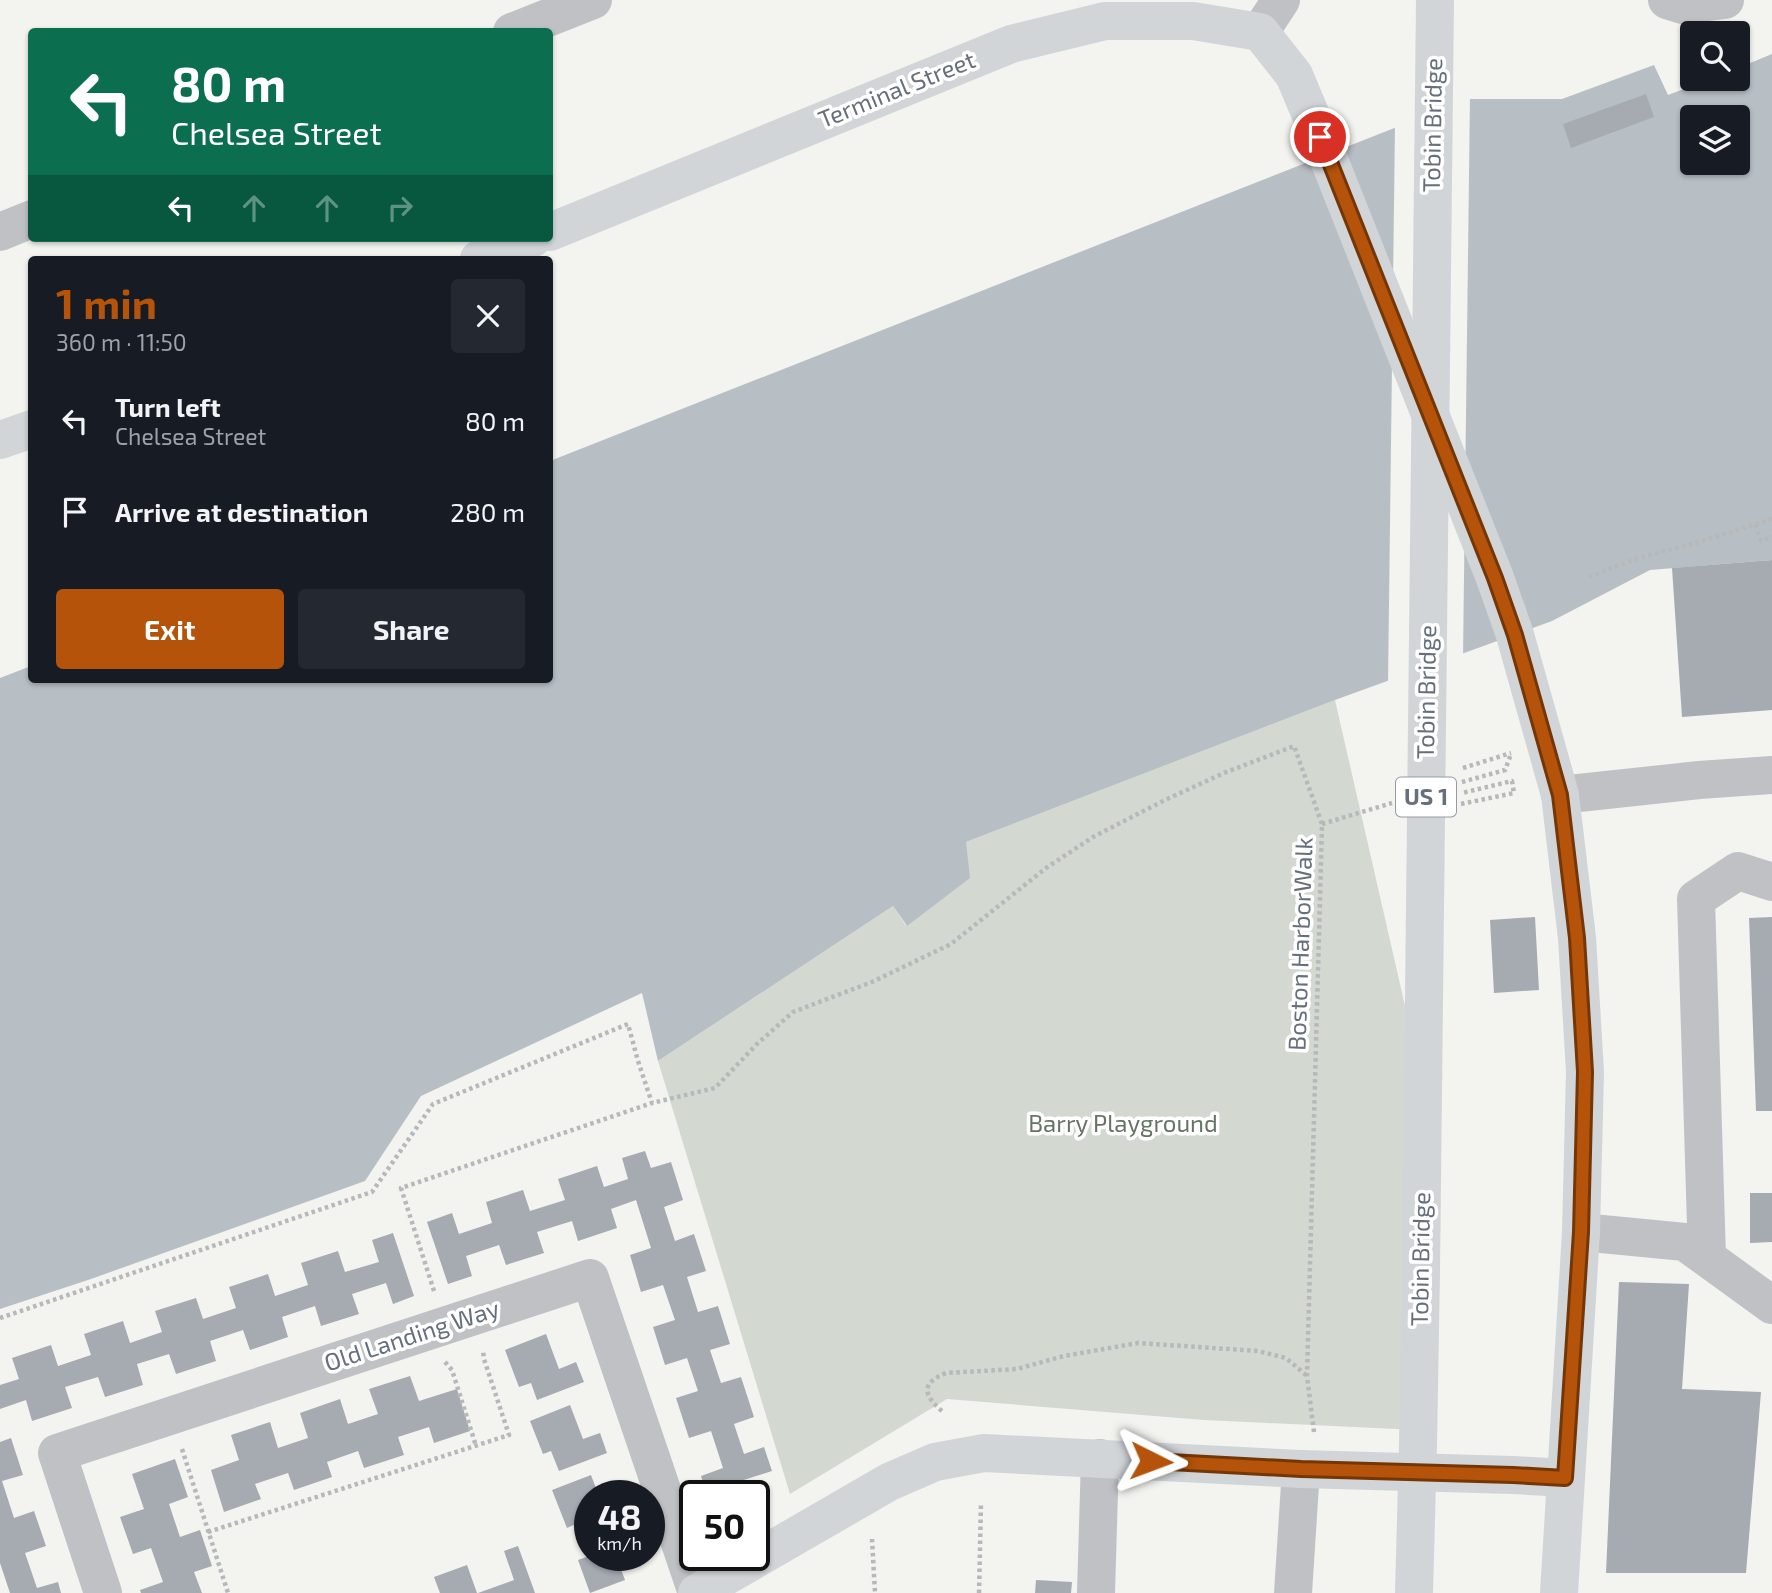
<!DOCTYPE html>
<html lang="en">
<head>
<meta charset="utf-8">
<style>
  body { margin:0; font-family:"Exo 2",sans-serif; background:#242831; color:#f1f3f6; height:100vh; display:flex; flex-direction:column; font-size:26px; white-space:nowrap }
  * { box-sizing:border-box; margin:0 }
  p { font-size:23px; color:#9ea1a6 }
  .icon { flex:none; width:38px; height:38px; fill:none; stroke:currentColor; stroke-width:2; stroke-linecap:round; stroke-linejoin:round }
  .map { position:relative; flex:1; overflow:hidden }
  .details { position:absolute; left:28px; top:256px; width:525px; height:427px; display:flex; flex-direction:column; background:#171b24; border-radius:7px; box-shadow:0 2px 5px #0004 }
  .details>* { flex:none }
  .hud { position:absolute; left:28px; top:28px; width:525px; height:214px; border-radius:7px; box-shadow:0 2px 5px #0004; background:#0b6e4f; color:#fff; overflow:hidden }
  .buttons { position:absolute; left:1680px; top:21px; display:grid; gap:14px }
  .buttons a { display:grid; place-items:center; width:70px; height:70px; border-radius:7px; background:#171b24; box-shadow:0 2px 5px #0004; font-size:35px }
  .speed { position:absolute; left:574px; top:1480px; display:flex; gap:14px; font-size:35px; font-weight:700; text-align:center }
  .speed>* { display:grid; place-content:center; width:91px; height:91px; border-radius:50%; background:#171b24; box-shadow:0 2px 5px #0004; line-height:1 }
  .speed small { font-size:18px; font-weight:400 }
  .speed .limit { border:4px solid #111; border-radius:10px; background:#fff; color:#111 }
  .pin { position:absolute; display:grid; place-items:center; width:60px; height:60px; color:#fff; margin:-30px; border:4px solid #fff; border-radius:50%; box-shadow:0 2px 7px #0007 }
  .me { position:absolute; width:77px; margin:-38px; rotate:93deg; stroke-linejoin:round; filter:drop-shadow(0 0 5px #0008) }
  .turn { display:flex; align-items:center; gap:24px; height:147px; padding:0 28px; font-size:32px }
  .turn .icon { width:91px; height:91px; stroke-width:2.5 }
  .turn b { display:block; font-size:49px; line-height:60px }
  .lanes { display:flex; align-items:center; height:66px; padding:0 28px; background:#0003; justify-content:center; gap:35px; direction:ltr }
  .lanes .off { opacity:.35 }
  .round { display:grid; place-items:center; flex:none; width:74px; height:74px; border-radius:7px; background:#242831 }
  .head { display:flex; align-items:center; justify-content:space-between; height:119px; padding:0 28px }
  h1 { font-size:42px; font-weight:700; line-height:52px; color:#b45309 }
  .primary-button { display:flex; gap:14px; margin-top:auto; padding:14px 28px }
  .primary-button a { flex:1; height:80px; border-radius:7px; background:#b45309; color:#fff; font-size:28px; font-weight:700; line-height:80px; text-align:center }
  .primary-button a+a { background:#242831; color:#f1f3f6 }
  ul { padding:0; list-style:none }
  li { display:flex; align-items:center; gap:21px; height:91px; padding:0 28px }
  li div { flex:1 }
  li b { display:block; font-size:26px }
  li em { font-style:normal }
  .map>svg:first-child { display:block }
  .green { fill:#d3d9d1 }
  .water { fill:#b8bfc4; fill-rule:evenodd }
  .pier { fill:#f3f3f0 }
  .building { fill:#a6abb1 }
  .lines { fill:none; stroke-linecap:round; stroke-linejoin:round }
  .path { stroke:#b6b8ba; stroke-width:4.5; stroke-dasharray:3.5 3.5; stroke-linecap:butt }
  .minor { stroke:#bfc1c4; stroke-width:38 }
  .major { stroke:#d1d5d8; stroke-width:38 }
  .highway { stroke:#d1d5d8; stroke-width:38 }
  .route-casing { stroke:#753606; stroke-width:18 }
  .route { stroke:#b45309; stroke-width:12 }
  .labels { text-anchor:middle; stroke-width:7; stroke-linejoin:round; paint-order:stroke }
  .shield { fill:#fff; stroke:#949ba4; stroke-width:2 }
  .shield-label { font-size:23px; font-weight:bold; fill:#66707d }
  .street-label { font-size:24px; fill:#66707d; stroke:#fff }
  .park-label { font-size:24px; fill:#657564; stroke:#fff }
</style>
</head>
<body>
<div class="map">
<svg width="1772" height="1593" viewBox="0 0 1772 1593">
  <rect width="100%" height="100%" fill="#f3f3f0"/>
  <path class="green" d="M 1335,700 L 1411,1032 L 1417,1430 L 1204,1420 L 947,1399 L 790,1494 L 658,1061 L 893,906 L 906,926 L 966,842 Z"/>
  <path class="water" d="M 1772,54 L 1772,560 L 1650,570 L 1552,621 L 1335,700 L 966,842 L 970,878 L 907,926 L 893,906 L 658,1061 L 642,993 L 421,1096 L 365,1181 L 91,1279 L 0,1309 L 0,678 L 31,666 L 32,679 L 550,679 L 550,461 L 1468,99 L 1562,99 L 1654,65 L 1668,95 L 1710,79 L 1738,79 L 1738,68 ZM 1692,117 L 1738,117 L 1738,163 L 1692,163 Z"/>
  <path class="pier" d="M 1467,95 L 1470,95 L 1463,657 L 1388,685 L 1395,124 Z"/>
  <path class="building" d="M 1646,94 L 1654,117 L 1571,148 L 1563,124 Z
    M 1772,560 L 1772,710 L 1682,717 L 1672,568 Z
    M 1535,917 L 1539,990 L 1494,993 L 1490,920 Z
    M 1772,917 L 1772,1111 L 1756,1111 L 1749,918 Z
    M 645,1151 L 651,1168 L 671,1162 L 683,1200 L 664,1207 L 675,1241 L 694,1234 L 706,1271 L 687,1277 L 698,1312 L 718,1306 L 730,1344 L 710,1350 L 721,1383 L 741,1377 L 754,1417 L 734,1424 L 744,1454 L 764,1447 L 772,1471 L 706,1492 L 701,1476 L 723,1468 L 711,1431 L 689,1438 L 676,1398 L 698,1391 L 687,1358 L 665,1365 L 653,1327 L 675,1320 L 663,1285 L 641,1292 L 630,1255 L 651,1248 L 636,1200 L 611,1209 L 617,1228 L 578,1241 L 572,1221 L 537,1232 L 544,1253 L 506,1265 L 499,1245 L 466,1256 L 472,1276 L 448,1284 L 427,1222 L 452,1213 L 459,1234 L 492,1223 L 486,1202 L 523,1190 L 530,1211 L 565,1200 L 558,1179 L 597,1166 L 604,1187 L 628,1179 L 622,1158 Z
    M 1750,1193 L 1772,1193 L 1772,1242 L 1750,1243 Z
    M 393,1233 L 414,1296 L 393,1304 L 386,1283 L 352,1294 L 359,1314 L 321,1326 L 315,1306 L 282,1317 L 288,1337 L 250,1350 L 243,1330 L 210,1341 L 216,1361 L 176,1374 L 169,1354 L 137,1364 L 143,1385 L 105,1397 L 98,1377 L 65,1387 L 72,1408 L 32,1421 L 26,1400 L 0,1409 L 0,1385 L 19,1379 L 12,1358 L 51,1345 L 58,1366 L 91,1355 L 84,1334 L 123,1321 L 130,1343 L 162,1332 L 155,1311 L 196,1298 L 203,1319 L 236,1308 L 229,1287 L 268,1274 L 275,1296 L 308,1285 L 301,1263 L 338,1251 L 345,1272 L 379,1262 L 372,1240 Z
    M 1619,1282 L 1689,1284 L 1682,1389 L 1761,1392 L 1746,1573 L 1606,1573 Z
    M 546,1334 L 559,1369 L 576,1362 L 584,1382 L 537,1400 L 531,1383 L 519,1387 L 505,1350 Z
    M 410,1376 L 419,1401 L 457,1389 L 470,1431 L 434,1443 L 429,1427 L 398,1437 L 404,1455 L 364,1468 L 358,1451 L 327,1462 L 332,1477 L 294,1490 L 288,1473 L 255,1484 L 261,1499 L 224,1512 L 211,1470 L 239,1460 L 231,1435 L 270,1422 L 278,1448 L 308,1438 L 300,1413 L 340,1399 L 348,1424 L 378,1414 L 369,1389 Z
    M 570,1405 L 583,1439 L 600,1433 L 607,1453 L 559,1471 L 551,1451 L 543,1454 L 530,1421 Z
    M 11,1438 L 23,1475 L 2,1481 L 14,1518 L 34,1511 L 46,1546 L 25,1553 L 37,1588 L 58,1582 L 61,1593 L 10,1593 L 0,1563 L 0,1442 Z
    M 175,1459 L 188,1497 L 169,1504 L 180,1537 L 200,1530 L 212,1566 L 194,1572 L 202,1593 L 141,1593 L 140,1590 L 163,1582 L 151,1548 L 133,1554 L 120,1517 L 144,1509 L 132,1474 Z
    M 591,1475 L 599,1496 L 590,1496 L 590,1538 L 585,1540 L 578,1523 L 567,1528 L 552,1490 Z
    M 518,1546 L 535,1593 L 478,1593 L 514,1580 L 504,1551 Z
    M 589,1556 L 616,1556 L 625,1580 L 590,1593 L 578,1560 Z
    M 467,1565 L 477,1593 L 440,1593 L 434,1577 Z
    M 1036,1580 L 1072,1582 L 1071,1593 L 1035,1593 Z"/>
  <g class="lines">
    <path class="path" d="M 1755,525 L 1761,541 L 1772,536
      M 1589,577 L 1638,558 L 1696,543 L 1772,519
      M 1463,768 L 1511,753
      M 1462,782 L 1505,770 L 1511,754
      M 1461,804 L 1514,793 L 1512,781 L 1462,793
      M 1322,824 L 1392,803
      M 434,1291 L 401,1188 L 652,1103
      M 0,1318 L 372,1192 L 433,1104 L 628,1024 L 638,1061 L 652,1103 L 715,1088 L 757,1044 L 793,1012 L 872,982 L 951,944 L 1046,868 L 1093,837 L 1165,800 L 1224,773 L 1294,746 L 1322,824 L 1307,1376 L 1314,1432
      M 445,1362 L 452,1370 L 476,1446
      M 942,1411 C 923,1395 921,1383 946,1373 L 1017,1369 L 1064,1356 L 1138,1343 L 1258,1351 L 1286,1358 L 1306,1375
      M 182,1449 L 228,1593
      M 208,1532 L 509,1435 L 484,1359 L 483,1351
      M 872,1539 L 875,1593
      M 979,1593 L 981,1503"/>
    <path class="minor" d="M 1667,0 L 1683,5 L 1725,0
      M 512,32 L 593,0
      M 1260,32 L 1281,0
      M 0,232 L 32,219
      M 1560,795 L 1699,780 L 1772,775
      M 1581,1232 L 1685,1242 L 1772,1305
      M 1707,1258 L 1696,899 L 1738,871 L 1772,882
      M 103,1593 L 57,1453 L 590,1278 L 697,1593
      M 1096,1593 L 1100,1458
      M 1293,1593 L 1301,1469"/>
    <path class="major" d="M 550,232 L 1011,44 L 1105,21 L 1193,21 L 1260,32 L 1294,75 L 1320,137 L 1495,578 L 1515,635 L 1560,795 L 1577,938 L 1585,1072 L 1581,1232 L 1559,1593
      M 479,259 L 533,238
      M 0,440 L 32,429
      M 697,1593 L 889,1482 L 935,1462 L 984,1453 L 1301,1469 L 1513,1475 L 1565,1478"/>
    <path class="highway" d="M 1414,1593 L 1418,1445 L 1421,1272 L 1435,0"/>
  </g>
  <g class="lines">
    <g class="route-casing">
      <path id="route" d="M 1151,1461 L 1301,1469 L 1513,1475 L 1565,1478 L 1581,1232 L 1585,1072 L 1577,938 L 1560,795 L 1515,635 L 1495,578 L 1320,137"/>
    </g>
    <use href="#route" class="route"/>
  </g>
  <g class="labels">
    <rect class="shield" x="1396" y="777.5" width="60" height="39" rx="5"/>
    <g class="shield-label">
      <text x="1426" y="805">US 1</text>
    </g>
    <g class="street-label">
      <text transform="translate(897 90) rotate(-22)" y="8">Terminal Street</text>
      <text transform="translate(1433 125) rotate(-89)" y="8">Tobin Bridge</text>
      <text transform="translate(1427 692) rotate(-89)" y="8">Tobin Bridge</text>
      <text transform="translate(1301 944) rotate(-88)" y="8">Boston HarborWalk</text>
      <text transform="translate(1421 1259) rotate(-89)" y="8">Tobin Bridge</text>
      <text transform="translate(412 1336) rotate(-18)" y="8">Old Landing Way</text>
    </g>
    <g class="park-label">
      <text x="1123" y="1132">Barry Playground</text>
    </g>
  </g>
</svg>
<div class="buttons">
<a><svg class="icon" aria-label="search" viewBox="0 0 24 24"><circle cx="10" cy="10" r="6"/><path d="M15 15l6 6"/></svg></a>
<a><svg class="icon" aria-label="layers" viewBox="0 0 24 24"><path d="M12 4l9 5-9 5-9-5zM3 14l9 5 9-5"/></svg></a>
</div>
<div class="speed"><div>48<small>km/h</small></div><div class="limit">50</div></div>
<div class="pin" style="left:1320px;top:137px;background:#d93025"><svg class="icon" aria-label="arrive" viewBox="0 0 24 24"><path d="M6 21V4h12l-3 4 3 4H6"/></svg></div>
<svg class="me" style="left:1151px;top:1461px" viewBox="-20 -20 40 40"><path d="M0-17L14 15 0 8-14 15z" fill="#b45309" stroke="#fff" stroke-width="4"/></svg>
<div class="hud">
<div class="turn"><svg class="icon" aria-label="left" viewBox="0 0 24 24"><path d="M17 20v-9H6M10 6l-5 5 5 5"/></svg><div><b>80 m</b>Chelsea Street</div></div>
<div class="lanes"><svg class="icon" aria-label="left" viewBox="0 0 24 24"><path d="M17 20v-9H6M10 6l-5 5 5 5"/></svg><svg class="icon off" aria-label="ahead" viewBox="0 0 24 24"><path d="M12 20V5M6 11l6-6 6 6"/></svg><svg class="icon off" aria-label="ahead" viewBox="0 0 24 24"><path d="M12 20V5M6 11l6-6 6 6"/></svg><svg class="icon off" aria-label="right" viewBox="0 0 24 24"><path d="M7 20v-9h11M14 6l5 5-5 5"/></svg></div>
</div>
<section class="details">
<div class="head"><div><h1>1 min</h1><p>360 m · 11:50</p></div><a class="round"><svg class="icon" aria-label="close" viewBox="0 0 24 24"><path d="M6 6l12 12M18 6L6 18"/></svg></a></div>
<ul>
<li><svg class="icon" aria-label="left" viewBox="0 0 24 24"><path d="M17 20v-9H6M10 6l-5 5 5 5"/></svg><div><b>Turn left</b><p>Chelsea Street</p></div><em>80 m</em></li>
<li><svg class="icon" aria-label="arrive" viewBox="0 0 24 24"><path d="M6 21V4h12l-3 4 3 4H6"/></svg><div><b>Arrive at destination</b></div><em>280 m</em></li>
</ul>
<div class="primary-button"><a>Exit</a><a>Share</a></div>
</section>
</div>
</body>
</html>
